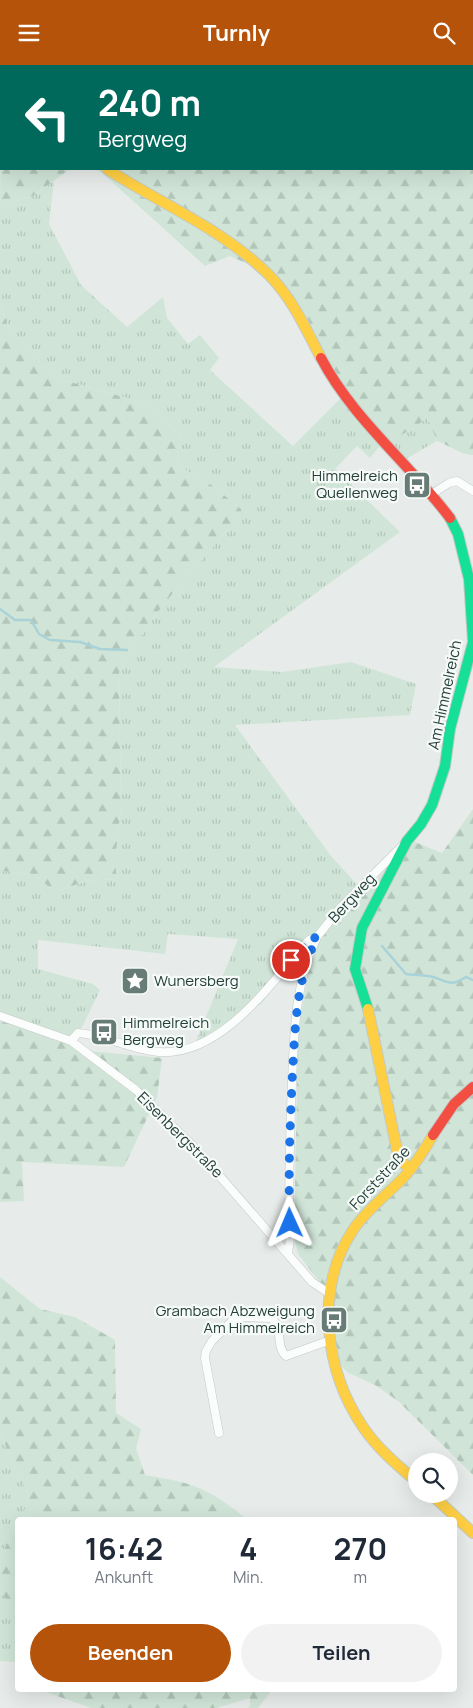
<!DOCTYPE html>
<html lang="de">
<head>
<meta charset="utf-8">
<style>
  body { margin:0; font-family:Manrope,sans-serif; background:#f2f2f3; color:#1f2937; height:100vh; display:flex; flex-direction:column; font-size:19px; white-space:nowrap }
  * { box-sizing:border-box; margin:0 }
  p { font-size:16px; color:#747a83 }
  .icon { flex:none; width:28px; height:28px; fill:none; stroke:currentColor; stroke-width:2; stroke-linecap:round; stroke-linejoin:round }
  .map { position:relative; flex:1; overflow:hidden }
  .side { position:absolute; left:15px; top:1452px; width:442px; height:175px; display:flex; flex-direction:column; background:#fff; border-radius:5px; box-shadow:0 5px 20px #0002 }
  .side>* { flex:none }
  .guide { position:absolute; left:0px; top:0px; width:474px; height:105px; box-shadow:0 5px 20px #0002; background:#00695c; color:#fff; overflow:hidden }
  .controls { position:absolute; left:408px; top:1388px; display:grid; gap:10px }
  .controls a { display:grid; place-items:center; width:50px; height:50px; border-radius:50%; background:#fff; box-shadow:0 5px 20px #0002; font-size:25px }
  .pin { position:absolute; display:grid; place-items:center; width:42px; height:42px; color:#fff; margin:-21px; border:2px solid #fff; border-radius:50%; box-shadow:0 1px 5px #0007 }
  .me { position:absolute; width:55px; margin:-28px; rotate:359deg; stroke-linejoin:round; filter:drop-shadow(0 0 4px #0008) }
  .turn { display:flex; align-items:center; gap:18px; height:105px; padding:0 15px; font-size:22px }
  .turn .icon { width:65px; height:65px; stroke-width:2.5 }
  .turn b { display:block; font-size:35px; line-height:42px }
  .eta { display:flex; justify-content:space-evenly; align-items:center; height:85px; text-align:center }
  .eta b { font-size:30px; font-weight:700; line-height:35px }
  .button { display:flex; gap:10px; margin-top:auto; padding:10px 15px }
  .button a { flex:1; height:58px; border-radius:30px; background:#b45309; color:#fff; font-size:20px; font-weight:700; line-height:58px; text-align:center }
  .button a+a { background:#f2f2f3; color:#1f2937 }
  header { display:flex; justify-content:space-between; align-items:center; height:65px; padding:0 15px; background:#b45309; color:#fff; font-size:22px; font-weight:700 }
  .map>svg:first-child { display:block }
  .grass { fill:url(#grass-tufts) }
  .forest { fill:url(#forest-firs) }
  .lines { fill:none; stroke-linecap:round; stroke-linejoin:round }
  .stream { stroke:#a9d2d9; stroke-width:2.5 }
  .street-casing { stroke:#c4c9c7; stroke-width:9 }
  .fast-casing { stroke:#c2cac7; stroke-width:12 }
  .slow-casing { stroke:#c2cac7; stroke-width:12 }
  .jam-casing { stroke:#c2cac7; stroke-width:12 }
  .street { stroke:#fbfcfc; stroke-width:8 }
  .fast { stroke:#16e098; stroke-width:10 }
  .slow { stroke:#ffcf43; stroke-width:10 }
  .jam { stroke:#f24e42; stroke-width:10 }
  .route { stroke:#1a73e8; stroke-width:9; stroke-dasharray:0 16.2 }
  .labels { text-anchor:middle; stroke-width:4.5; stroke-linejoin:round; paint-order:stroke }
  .poi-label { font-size:15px; fill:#244039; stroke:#f6faf8; text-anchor:end }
  .street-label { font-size:15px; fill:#244039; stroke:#f6faf8 }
</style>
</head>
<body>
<header><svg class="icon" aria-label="menu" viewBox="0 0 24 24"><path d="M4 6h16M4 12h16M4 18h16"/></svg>Turnly<svg class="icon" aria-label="search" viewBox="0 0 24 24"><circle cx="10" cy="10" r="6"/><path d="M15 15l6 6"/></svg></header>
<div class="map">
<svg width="473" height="1643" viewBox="0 0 473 1643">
  <defs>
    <pattern id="grass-tufts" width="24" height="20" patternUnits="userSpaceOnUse" patternTransform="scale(1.25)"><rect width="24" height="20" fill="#d0e5d7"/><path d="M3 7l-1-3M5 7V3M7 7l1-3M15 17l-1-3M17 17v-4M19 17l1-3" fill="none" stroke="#b2c6b9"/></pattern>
    <pattern id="forest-firs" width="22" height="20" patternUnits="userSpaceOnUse" patternTransform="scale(1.25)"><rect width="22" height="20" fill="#d0e5d7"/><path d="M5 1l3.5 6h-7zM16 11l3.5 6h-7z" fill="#b2c6b9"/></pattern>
  </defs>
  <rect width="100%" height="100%" fill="#e7ecea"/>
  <path class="grass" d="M 54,116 L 49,159 L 81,220 L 127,262 L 163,232 L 167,253 L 188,279 L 200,270 L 219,293 L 210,305 L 293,381 L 339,335 L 348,330 L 428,353 L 437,376 L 397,399 L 379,382 L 370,393 L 357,381 L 335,404 L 400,467 L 214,602 L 282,607 L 351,597 L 416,619 L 410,650 L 235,660 L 331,791 L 363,826 L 328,861 L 307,914 L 302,904 L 294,898 L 261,939 L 194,981 L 238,874 L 168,869 L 165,889 L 38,875 L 38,904 L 93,919 L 100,925 L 73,981 L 0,954 L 0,806 L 34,809 L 49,822 L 60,826 C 80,817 95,813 117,815 L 115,797 L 121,740 L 119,608 C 145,553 201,497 241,450 L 241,444 L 213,421 L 179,401 L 177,394 L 180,369 L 141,337 L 53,312 L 8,262 L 0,238 L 0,141 L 33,131 Z
    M 0,1368 L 29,1432 L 21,1455 L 18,1455 L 17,1463 L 0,1491 Z
    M 0,1528 L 17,1545 L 17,1597 L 0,1596 Z"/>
  <path class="forest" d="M 18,0 L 473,0 L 473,390 C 461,390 449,380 437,376 L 428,353 L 389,378 L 356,342 L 329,298 L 305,249 L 264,197 L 252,201 L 230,191 L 205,201 L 102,108 L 94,104 L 472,104 L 472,1 Z
    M 1,46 L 1,104 L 70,104 L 33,131 L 0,141 Z
    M 0,238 L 8,262 L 53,312 L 141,337 L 180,369 L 177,394 L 179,401 L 213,421 L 241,444 L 241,450 C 201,497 145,553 119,608 L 121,740 L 115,797 L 117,815 C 95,813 80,817 60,826 L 49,822 L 34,809 L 0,806 Z
    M 473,744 L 473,1410 L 398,1336 L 375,1320 L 347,1307 L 337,1296 L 328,1228 L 298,1189 L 294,1172 L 298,969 L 307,914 L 328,861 L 415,777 L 442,788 Z
    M 0,954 L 61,974 L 80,985 L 162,993 L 157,1032 L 124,1102 L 22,1097 L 24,1136 L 0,1137 Z
    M 0,1212 L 40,1244 L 75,1252 L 115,1275 L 116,1348 L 141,1364 L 136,1383 L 145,1410 C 195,1418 208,1423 248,1455 L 21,1455 L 29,1432 L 0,1368 Z
    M 17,1463 L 17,1545 L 0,1528 L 0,1491 Z
    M 40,1625 L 272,1625 L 258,1643 L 248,1643 L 250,1641 L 250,1633 L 217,1643 L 91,1643 Z"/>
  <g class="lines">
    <path class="stream" d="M 0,544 L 15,555 L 31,555 L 39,569 L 50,575 L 80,577 L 100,584 L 127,585
      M 382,881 L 406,909 C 414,910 425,910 433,912 C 449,917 450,922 466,912 L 473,915"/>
    <g class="street-casing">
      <path id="street" d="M 13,0 L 14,1
        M 432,429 L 449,418 L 457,416 L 473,426
        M 0,951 L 71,976 L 136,1025 L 197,1085 L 312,1217 L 330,1229
        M 71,976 L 78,968 C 106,970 131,985 159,987 C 223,991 272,916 309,875 L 317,872 L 341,842 L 401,782
        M 288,1189 L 290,1173 C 288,1121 290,1069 292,1017 C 294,968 295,917 317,872
        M 219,1368 L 205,1293 L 206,1286 L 212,1276 L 234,1254 L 242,1252 L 271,1253 C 284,1262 275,1282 286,1291 L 328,1276"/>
    </g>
    <g class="fast-casing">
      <path id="fast" d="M 368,944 L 355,904 L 362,863 L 407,776 L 421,759 L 432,740 L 445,701 L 450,664 L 473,577 L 469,514 L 458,469 L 450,453"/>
    </g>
    <g class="slow-casing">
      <path id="slow" d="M 107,104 C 161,139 223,164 269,210 C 292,233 306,264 321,293
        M 368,944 L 397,1085 L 403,1098 L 411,1104
        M 416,1416 C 397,1400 377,1383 363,1362 C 325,1306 314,1224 353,1165 C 367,1144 388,1129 405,1111 C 416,1098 425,1084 433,1070
        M 431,1429 L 473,1468"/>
    </g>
    <g class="jam-casing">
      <path id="jam" d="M 321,293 C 353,354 409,398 450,453
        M 433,1070 L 454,1039 L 473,1022"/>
    </g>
    <use href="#street" class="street"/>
    <use href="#fast" class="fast"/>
    <use href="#slow" class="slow"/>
    <use href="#jam" class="jam"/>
  </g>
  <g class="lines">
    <path class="route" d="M 290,1158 C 288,1111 290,1064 292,1017 C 295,968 295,917 317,872 L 309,875 L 291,895"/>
  </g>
  <defs>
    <g id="bus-square" transform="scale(1.4375)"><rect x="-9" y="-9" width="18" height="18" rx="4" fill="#687c77" stroke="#f6faf8"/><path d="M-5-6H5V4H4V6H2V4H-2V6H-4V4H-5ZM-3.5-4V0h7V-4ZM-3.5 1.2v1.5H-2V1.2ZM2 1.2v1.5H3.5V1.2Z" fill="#fff"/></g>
    <g id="sight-square" transform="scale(1.4375)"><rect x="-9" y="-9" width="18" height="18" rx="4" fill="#687c77" stroke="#f6faf8"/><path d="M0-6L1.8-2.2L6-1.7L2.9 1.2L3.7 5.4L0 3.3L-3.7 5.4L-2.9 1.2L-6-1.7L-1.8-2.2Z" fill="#fff"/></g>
  </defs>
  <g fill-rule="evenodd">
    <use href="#bus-square" x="417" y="420"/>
    <use href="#sight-square" x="135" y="916"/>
    <use href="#bus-square" x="104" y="967"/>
    <use href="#bus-square" x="334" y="1255"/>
  </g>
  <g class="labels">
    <g class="poi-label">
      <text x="398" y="416">Himmelreich<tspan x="398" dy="17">Quellenweg</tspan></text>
      <text x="154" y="921" text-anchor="start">Wunersberg</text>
      <text x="123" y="963" text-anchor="start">Himmelreich<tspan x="123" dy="17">Bergweg</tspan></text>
      <text x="315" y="1251">Grambach Abzweigung<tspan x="315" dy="17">Am Himmelreich</tspan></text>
    </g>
    <g class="street-label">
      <text transform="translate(445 630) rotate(-78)" y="5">Am Himmelreich</text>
      <text transform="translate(352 833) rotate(-47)" y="5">Bergweg</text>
      <text transform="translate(180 1070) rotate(45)" y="5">Eisenbergstraße</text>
      <text transform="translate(380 1113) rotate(-47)" y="5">Forststraße</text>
    </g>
  </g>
</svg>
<div class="controls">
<a><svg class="icon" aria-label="search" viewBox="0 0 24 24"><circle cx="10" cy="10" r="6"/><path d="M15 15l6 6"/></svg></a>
</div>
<div class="pin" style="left:291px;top:895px;background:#d93025"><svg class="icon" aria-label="arrive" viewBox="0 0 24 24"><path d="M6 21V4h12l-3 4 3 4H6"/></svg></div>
<svg class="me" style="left:290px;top:1158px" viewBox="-20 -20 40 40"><path d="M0-17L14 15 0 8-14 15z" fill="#1a73e8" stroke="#fff" stroke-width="4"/></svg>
<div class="guide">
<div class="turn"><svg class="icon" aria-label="left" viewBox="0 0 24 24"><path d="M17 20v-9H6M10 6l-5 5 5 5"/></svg><div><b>240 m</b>Bergweg</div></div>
</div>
<section class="side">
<div class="eta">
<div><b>16:42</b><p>Ankunft</p></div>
<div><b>4</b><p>Min.</p></div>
<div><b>270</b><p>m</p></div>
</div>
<div class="button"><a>Beenden</a><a>Teilen</a></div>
</section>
</div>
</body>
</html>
